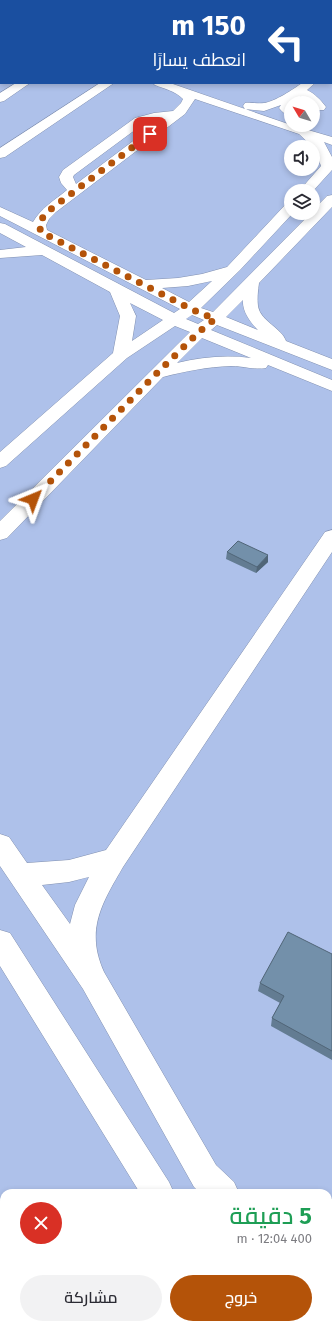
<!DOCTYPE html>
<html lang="ar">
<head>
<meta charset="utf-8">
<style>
  body { margin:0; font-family:"Fira Sans",Cairo,sans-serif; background:#f2f2f3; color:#2b2b33; direction:rtl; height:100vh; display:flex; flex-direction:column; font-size:15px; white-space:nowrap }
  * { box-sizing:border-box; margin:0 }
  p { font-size:13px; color:#7c7c81 }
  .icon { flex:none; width:22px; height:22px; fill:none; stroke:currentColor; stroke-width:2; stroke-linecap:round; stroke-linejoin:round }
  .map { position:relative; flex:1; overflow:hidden; direction:ltr }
  .panel { position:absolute; left:0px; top:1189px; width:332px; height:140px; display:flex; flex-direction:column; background:#fff; border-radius:12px 12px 0 0; box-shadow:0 2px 6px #0003; direction:rtl }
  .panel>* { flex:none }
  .guide { position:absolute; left:0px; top:0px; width:332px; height:84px; box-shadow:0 2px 6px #0003; direction:rtl; background:#1a4fa0; color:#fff; overflow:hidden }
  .needle { width:26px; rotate:308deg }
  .tools { position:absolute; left:284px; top:96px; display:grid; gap:8px }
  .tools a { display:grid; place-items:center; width:36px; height:36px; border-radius:50%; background:#fff; box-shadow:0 2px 6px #0003; font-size:20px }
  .pin { position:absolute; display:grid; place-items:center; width:34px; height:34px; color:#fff; margin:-17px; border-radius:8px; box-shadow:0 2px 6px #0006 }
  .me { position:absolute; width:44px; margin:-22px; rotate:44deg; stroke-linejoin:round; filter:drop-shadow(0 0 3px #0008) }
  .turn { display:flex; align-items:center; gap:14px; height:84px; padding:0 20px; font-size:18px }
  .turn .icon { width:52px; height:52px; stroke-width:2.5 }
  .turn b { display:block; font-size:28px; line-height:34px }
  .round { display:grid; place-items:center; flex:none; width:42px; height:42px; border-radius:21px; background:#f2f2f3 }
  .headline { display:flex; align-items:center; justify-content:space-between; height:68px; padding:0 20px }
  h1 { font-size:24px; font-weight:600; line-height:30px; color:#1e9e55 }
  .primary-button { display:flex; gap:8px; margin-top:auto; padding:8px 20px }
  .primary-button a { flex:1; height:46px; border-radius:24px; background:#b45309; color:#fff; font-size:16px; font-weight:600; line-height:46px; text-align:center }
  .primary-button a+a { background:#f2f2f3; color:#2b2b33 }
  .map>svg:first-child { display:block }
  .built { fill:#aec1ea; fill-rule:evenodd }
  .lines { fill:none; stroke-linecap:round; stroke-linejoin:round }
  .minor-casing { stroke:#8190b0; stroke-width:1 }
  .minor { fill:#fff; fill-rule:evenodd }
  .wall { fill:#637c92 }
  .shaded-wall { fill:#506577 }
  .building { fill:#7390aa; stroke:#506577 }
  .route { stroke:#b45309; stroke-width:7; stroke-dasharray:0 12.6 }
</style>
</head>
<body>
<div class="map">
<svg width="332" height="1329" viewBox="0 0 332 1329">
  <rect width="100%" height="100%" fill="#b8c9ea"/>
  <path class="built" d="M 0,0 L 239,1 L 1,1 L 1,83 L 331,83 L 332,15 L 332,1329 L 0,1329 ZM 291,103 L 313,103 L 313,125 L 291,125 ZM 291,147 L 313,147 L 313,169 L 291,169 ZM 291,191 L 313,191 L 313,213 L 291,213 ZM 4,1193 L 328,1193 L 328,1325 L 4,1325 Z"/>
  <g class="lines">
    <g class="minor-casing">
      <path id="minor" d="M 0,24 L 1,24 L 1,30 L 0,30 Z
        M 331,50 L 332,50 L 332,56 L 331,56 Z
        M 331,69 L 332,69 L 332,75 L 331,75 Z
        M 16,83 L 30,83 L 4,101 L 0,102 L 0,93 Z
        M 100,83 L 114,83 L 5,157 L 0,158 L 0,148 Z
        M 153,83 L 170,83 L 291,125 L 332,137 L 332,145 L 324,142 L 332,157 L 332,170 L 313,191 L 299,191 L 321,166 L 315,149 L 299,134 L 195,99 L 185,114 L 56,212 L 49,219 L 46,225 L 47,230 L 146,280 L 178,278 L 202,274 L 227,267 L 286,204 L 291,203 L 291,213 L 293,213 L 240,270 L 201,308 L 213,312 L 311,213 L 313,213 L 313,210 L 327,196 L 332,195 L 332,207 L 259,283 C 258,290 257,299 258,306 C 260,321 282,328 286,341 L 332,359 L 332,370 L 217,325 L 211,330 L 332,380 L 332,391 L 268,365 L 266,368 C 254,370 243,366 231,366 C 207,367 186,371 163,377 L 7,538 L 0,540 L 0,521 L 190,332 L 175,326 L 127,358 L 6,466 L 0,468 L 0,452 L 113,353 L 120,316 L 110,292 L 42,255 L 0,258 L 0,250 L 26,247 L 0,233 L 0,223 L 5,224 L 174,313 L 180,309 L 0,216 L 0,207 L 33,222 C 41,208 55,200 67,190 L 61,183 L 59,177 L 63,170 L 135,118 L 154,113 L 173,111 L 181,103 L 183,99 C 175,91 165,89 155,85 ZM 161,120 L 76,184 L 73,177 L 74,175 L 143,124 ZM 212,281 L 189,302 L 162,288 L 188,286 ZM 243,300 C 242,311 250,322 258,330 L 226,317 ZM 130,303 L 163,320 L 132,341 L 136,316 ZM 192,315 L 204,320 L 198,324 L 186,319 ZM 202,338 L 251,358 C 226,355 201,357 177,363 Z
        M 302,83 L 315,83 L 307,90 C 315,94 321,100 326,107 L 324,110 L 316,110 L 313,107 L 313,103 L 309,103 L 301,96 L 295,103 L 291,103 L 291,117 C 286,115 282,112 279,108 L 281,105 L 264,111 L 245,109 L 243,106 L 245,103 C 251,102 258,104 264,103 C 274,102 294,89 302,83 Z
        M 332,530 L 332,552 L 123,867 C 102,903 85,930 104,972 L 216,1165 L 234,1182 L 239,1193 L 200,1193 L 194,1187 L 83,989 L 0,866 L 0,834 L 9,837 L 27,863 L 69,860 L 106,850 L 325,532 ZM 89,877 L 75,905 L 70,924 L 42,885 L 69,882 Z
        M 0,930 L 10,933 L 169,1182 L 174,1193 L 140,1193 L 0,966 Z
        M 328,1199 L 332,1199 L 332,1231 L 328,1231 Z
        M 193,1325 L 227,1325 L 227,1329 L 193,1329 Z"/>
    </g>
    <use href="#minor" class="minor"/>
  </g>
  <path class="wall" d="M 227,552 L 268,562 L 256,573 L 226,559 Z
    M 332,954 L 332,1060 L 271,1026 L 272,1018 L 280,1003 L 258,991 L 260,983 Z"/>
  <path class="shaded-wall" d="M 268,555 L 268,562 L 256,573 L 257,567 Z"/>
  <path class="building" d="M 238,541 L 268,555 L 257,567 L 227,552 Z
    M 288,932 L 332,954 L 332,1051 L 272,1018 L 284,996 L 260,983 Z"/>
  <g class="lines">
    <path class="route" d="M 33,499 L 157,373 L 200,331 L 215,319 L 191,309 L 41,232 L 39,225 L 43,217 L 51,209 L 150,134"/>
  </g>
</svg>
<div class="tools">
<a><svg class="needle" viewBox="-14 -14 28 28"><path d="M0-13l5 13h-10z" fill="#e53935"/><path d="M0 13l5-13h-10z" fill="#7c7c81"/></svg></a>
<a><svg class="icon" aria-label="sound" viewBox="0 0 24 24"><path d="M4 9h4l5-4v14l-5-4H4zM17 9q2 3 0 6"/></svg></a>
<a><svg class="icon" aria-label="layers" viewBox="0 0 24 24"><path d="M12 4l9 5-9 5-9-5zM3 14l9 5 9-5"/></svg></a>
</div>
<div class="pin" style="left:150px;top:134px;background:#d93025"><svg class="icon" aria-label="arrive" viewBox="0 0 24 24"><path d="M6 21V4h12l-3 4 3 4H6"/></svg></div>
<svg class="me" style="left:33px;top:499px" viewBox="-20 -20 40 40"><path d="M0-17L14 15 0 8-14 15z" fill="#b45309" stroke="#fff" stroke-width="4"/></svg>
<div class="guide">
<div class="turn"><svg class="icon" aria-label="left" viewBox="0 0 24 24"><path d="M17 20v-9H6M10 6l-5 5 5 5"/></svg><div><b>150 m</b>انعطف يسارًا</div></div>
</div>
<section class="panel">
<div class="headline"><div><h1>5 دقيقة</h1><p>400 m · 12:04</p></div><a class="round" style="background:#d93025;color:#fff"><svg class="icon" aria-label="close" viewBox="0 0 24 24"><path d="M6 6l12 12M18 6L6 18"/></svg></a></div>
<div class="primary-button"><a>خروج</a><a>مشاركة</a></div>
</section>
</div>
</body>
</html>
